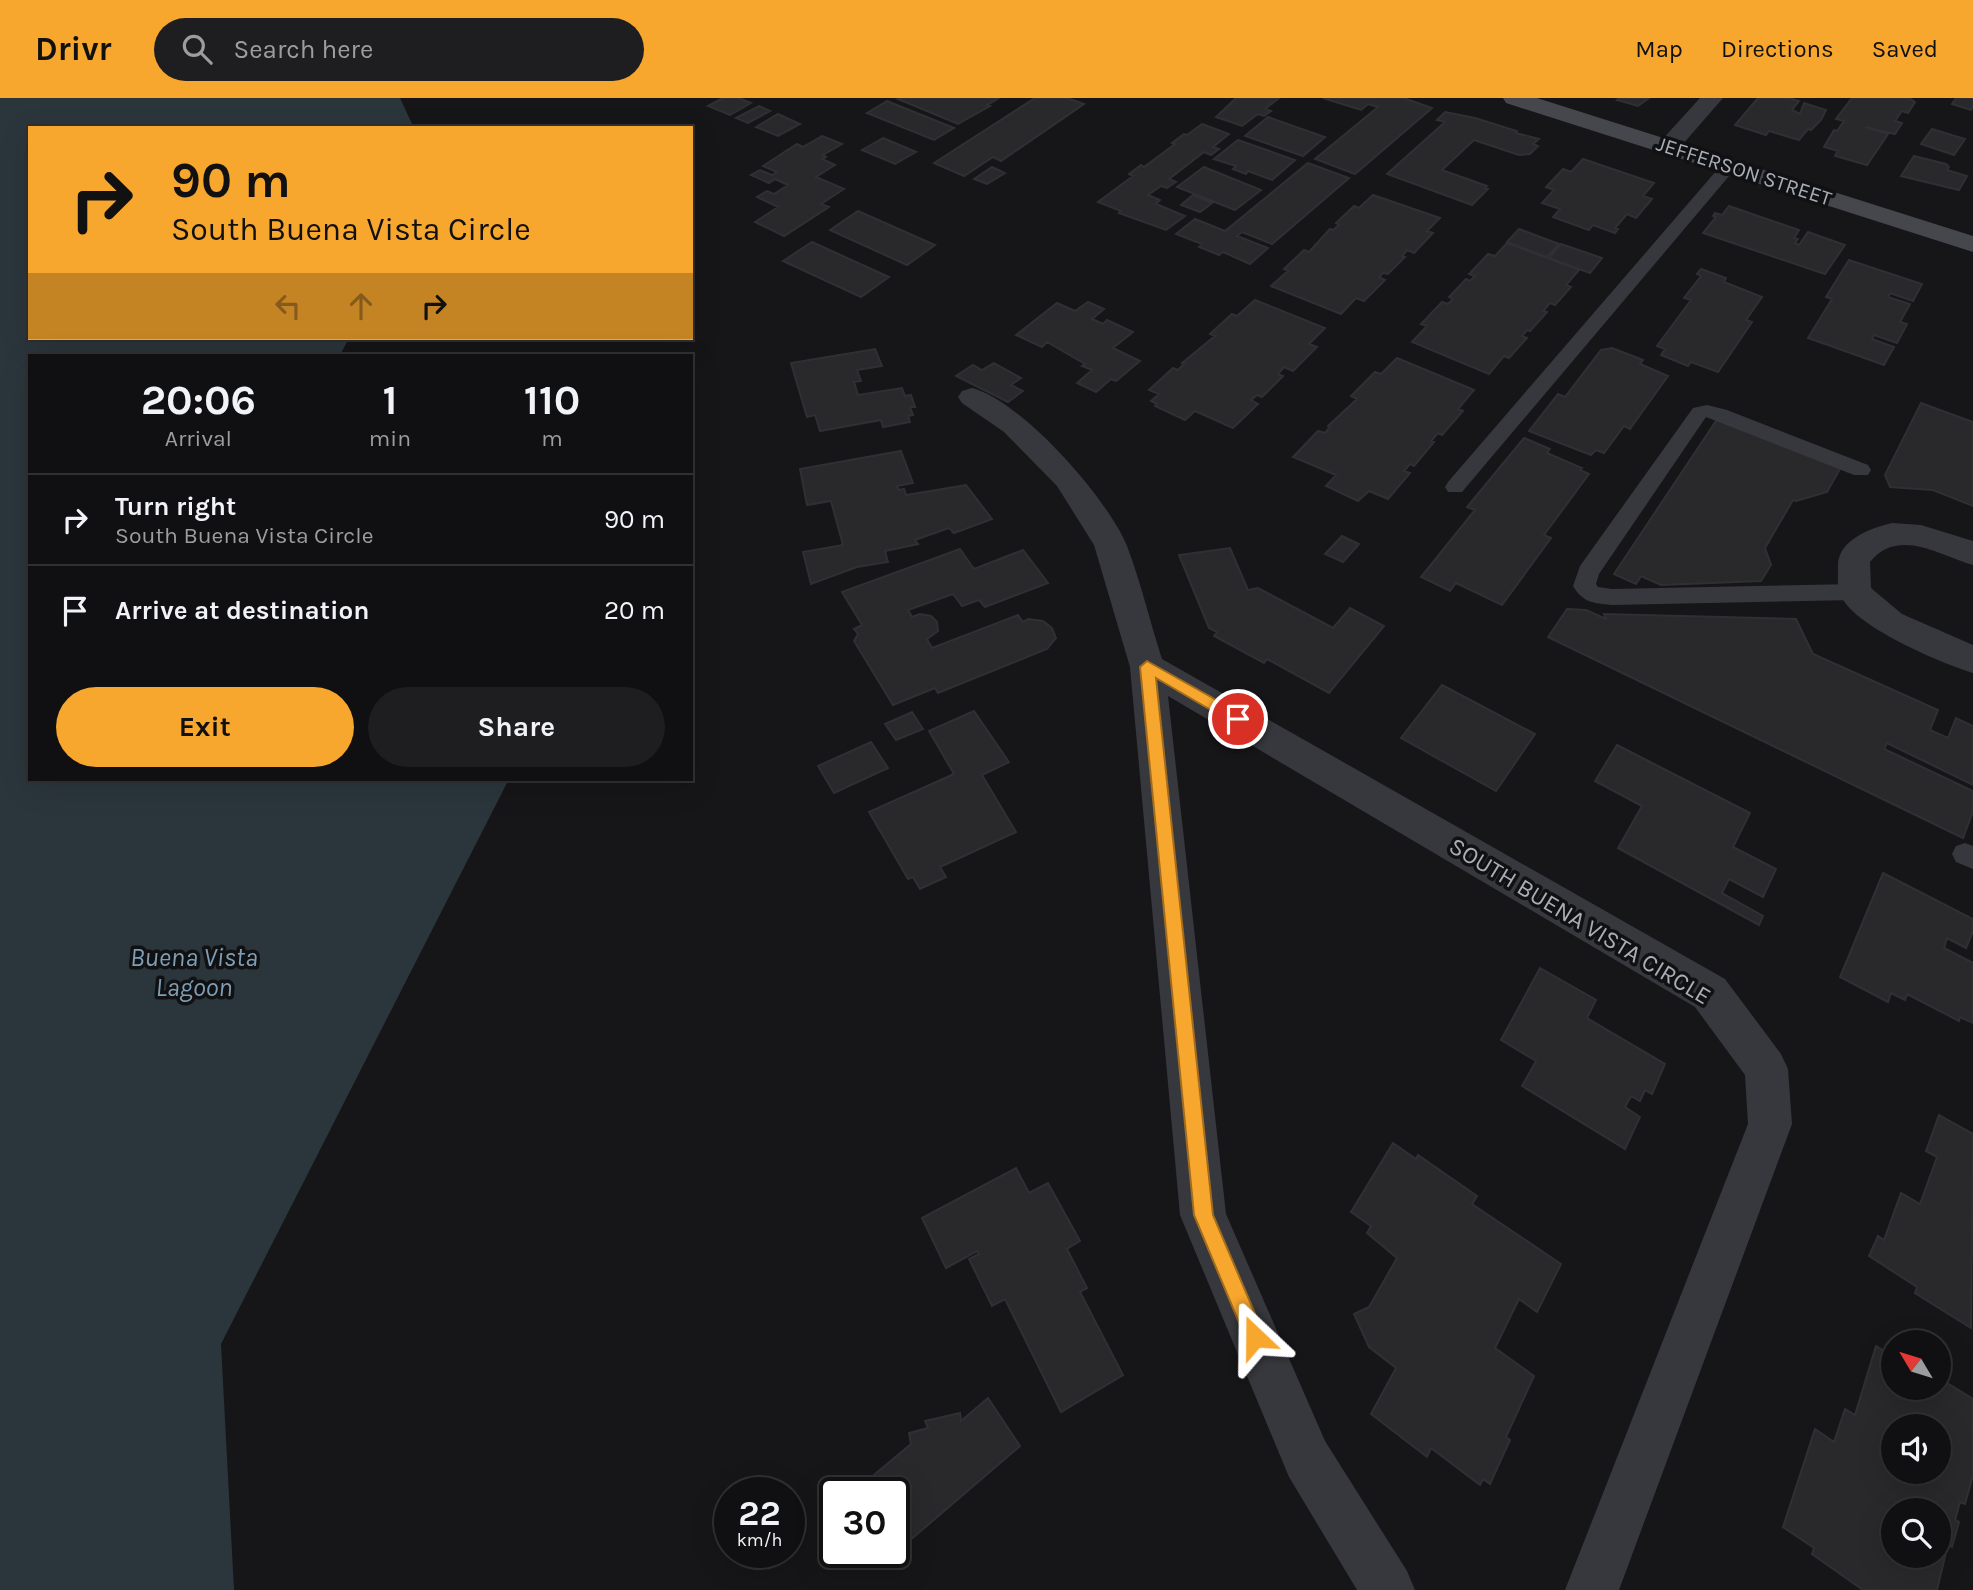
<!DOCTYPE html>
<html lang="en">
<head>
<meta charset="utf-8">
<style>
  body { margin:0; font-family:Karla,sans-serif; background:#1e1e20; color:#f1f3f6; height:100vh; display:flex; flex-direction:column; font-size:26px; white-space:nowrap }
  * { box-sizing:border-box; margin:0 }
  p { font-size:23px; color:#9c9d9f }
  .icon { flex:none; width:38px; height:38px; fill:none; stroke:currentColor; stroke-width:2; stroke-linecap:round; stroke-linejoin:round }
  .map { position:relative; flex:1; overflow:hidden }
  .sheet { position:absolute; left:28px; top:256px; width:665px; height:427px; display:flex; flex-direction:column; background:#101012; border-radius:0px; box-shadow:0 7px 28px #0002,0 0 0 2px #303032 }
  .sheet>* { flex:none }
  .guide { position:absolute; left:28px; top:28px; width:665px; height:214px; border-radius:0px; box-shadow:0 7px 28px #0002,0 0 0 2px #303032; background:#f7a62e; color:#111; overflow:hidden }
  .needle { width:46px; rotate:308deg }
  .controls { position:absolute; left:1881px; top:1232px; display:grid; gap:14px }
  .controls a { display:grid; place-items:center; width:70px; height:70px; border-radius:50%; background:#101012; box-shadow:0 7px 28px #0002,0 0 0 2px #303032; font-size:35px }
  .speed { position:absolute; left:714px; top:1379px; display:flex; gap:14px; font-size:35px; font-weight:700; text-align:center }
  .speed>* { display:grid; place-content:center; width:91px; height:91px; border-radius:50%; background:#101012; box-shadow:0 7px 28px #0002,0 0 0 2px #303032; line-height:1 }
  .speed small { font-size:18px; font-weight:400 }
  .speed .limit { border:4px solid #111; border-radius:10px; background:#fff; color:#111 }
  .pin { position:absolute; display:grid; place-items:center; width:60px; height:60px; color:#fff; margin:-30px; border:4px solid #fff; border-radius:50%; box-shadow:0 2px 7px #0007 }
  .me { position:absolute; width:77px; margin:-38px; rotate:337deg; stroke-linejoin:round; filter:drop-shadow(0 0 5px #0008) }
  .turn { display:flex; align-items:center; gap:24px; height:147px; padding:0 28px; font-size:32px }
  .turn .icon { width:91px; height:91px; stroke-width:2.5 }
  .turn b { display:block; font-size:49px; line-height:60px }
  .lanes { display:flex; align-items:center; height:66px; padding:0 28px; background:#0003; justify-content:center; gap:35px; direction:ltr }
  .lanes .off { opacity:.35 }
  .eta { display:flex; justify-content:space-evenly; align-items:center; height:119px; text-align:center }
  .eta b { font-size:42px; font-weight:700; line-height:49px }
  .primary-button { display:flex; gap:14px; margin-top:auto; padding:14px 28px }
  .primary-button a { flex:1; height:80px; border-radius:42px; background:#f7a62e; color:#111; font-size:28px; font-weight:700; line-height:80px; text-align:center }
  .primary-button a+a { background:#1e1e20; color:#f1f3f6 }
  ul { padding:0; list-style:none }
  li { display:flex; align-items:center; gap:21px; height:91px; padding:0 28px; border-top:2px solid #303032 }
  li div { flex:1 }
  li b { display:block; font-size:26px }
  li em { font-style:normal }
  header { display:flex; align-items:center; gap:42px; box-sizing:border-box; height:98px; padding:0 35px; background:#f7a62e; color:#111 }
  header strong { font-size:33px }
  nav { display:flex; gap:38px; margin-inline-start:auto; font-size:24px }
  .search { width:490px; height:63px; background:#1e1e20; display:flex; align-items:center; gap:18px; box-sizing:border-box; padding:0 24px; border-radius:38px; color:#9c9d9f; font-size:26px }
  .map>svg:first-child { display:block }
  .water { fill:#2b363c }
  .building { fill:#29292c; stroke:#303034; stroke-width:2; fill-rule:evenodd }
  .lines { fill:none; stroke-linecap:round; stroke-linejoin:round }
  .service { fill:#37383d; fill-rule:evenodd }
  .minor { fill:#37383d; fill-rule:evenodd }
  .secondary { fill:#45474d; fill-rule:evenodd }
  .route { fill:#f7a62e; stroke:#a16c1e; stroke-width:2 }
  .labels { text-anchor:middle; stroke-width:7; stroke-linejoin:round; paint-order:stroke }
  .far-street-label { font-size:21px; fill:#a7aeb8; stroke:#111113 }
  .street-label { font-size:24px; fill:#a7aeb8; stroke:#111113 }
  .water-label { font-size:26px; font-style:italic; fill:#7d9eb4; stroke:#111113 }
</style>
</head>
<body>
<header>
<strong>Drivr</strong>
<div class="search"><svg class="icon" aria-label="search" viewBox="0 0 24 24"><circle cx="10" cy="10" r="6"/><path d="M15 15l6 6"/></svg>Search here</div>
<nav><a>Map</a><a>Directions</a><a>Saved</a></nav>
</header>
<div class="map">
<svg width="1973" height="1492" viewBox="0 0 1973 1492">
  <rect width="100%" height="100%" fill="#161618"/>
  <path class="water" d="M 0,0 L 400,0 L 414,30 L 30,30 L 30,240 L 349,240 L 340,257 L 30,257 L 30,681 L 509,681 L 221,1246 L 234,1492 L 0,1492 Z"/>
  <path class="building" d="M 723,0 L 739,0 L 751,5 L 730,17 L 708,8 Z
    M 901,0 L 999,0 L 987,7 L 990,8 L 958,26 L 898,1 Z
    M 1035,0 L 1067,0 L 1084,6 L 1001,63 L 993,59 L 964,78 L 934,65 Z
    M 1236,0 L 1279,0 L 1265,11 L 1271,13 L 1264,18 L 1258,16 L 1242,28 L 1216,19 Z
    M 1323,0 L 1404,0 L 1432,10 L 1355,76 L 1315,61 L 1378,9 L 1368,6 L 1361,12 Z
    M 1619,0 L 1649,0 L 1638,8 L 1617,2 Z
    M 1758,0 L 1789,0 L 1799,3 L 1792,12 L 1800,16 L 1804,5 L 1826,12 L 1821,22 L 1811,32 L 1808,31 L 1799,42 L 1769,33 L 1766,37 L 1735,27 Z
    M 1852,0 L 1909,0 L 1915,4 L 1908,15 L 1902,13 L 1895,23 L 1902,25 L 1895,36 L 1865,29 L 1888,36 L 1867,67 L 1835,58 L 1838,53 L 1824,49 L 1834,32 L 1837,33 L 1844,23 L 1836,21 Z
    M 1956,0 L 1973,0 L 1973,8 L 1971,12 L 1952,6 Z
    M 887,3 L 954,30 L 934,42 L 867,15 Z
    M 759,8 L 770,13 L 748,25 L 736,20 Z
    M 1445,14 L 1475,20 L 1517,33 L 1516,35 L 1539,41 L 1533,46 L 1538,48 L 1530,56 L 1519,57 L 1474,42 L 1442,72 L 1487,88 L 1485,90 L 1488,91 L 1472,107 L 1387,76 L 1445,24 L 1437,22 Z
    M 778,16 L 800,26 L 778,38 L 756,29 Z
    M 1268,19 L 1325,39 L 1303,58 L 1245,38 Z
    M 1202,26 L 1229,36 L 1213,49 L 1219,51 L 1211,57 L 1204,54 L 1169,81 L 1176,84 L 1167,90 L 1161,88 L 1148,97 L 1160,102 L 1156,106 L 1185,118 L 1166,132 L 1119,115 L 1121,113 L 1098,104 L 1133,78 L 1129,76 L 1141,67 L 1144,69 L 1175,46 L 1172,45 L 1184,36 L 1187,37 Z
    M 1932,31 L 1965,41 L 1954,57 L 1921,46 Z
    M 822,38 L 842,46 L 823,57 L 826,59 L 822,61 L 835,67 L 816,79 L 844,91 L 821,106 L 829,109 L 784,138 L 755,124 L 778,109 L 757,99 L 767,93 L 774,96 L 788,87 L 775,81 L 769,85 L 751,77 L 760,72 L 772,77 L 777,74 L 763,68 L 797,46 L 803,49 Z
    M 883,40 L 916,54 L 895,66 L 862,52 Z
    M 1238,42 L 1295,62 L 1272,82 L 1248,73 L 1246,76 L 1233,71 L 1236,68 L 1214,61 Z
    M 1914,58 L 1946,66 L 1949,69 L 1947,72 L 1967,78 L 1959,92 L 1901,78 Z
    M 1583,61 L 1654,85 L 1643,98 L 1652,101 L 1636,120 L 1627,116 L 1615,130 L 1618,131 L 1615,135 L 1593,127 L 1589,132 L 1553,119 L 1560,111 L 1542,105 L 1554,92 L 1546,89 L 1563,71 L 1571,74 Z
    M 1308,65 L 1349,80 L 1272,146 L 1242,134 L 1237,138 L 1268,150 L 1250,166 L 1223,154 L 1219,157 L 1199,149 L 1202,146 L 1176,136 L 1195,121 L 1225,133 Z
    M 992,69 L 1005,75 L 987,86 L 974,81 Z
    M 1204,69 L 1261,92 L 1235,112 L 1177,89 Z
    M 1193,97 L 1212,105 L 1200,114 L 1181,107 Z
    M 1373,97 L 1440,120 L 1427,133 L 1433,135 L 1414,155 L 1407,152 L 1402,158 L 1405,159 L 1388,176 L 1383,175 L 1379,179 L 1385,182 L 1364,203 L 1356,200 L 1341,216 L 1271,188 L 1288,173 L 1284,171 L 1304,152 L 1309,154 L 1330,131 L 1333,132 L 1339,127 L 1336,125 L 1354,108 L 1359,110 Z
    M 1729,108 L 1799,132 L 1794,140 L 1798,141 L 1795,145 L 1799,147 L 1808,134 L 1845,147 L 1825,176 L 1703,135 L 1716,119 L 1713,118 L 1715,115 L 1722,117 Z
    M 858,113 L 935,147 L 907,167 L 830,132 Z
    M 1519,131 L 1559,146 L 1547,159 L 1507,144 Z
    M 812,144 L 889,179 L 861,199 L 783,163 Z
    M 1507,145 L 1579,172 L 1566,187 L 1571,189 L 1555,207 L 1550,205 L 1543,213 L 1547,214 L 1530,233 L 1527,232 L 1522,238 L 1527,240 L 1509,260 L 1504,258 L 1489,276 L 1412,244 L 1427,228 L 1421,226 L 1442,204 L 1448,206 L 1453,201 L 1449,199 L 1466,181 L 1470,183 L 1475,178 L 1469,176 L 1488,156 L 1495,158 Z
    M 1561,146 L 1602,160 L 1590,175 L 1549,160 Z
    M 1849,162 L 1922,186 L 1913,203 L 1890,195 L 1888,199 L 1910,206 L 1900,224 L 1907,226 L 1897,245 L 1874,237 L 1872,241 L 1894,249 L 1884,267 L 1808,240 L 1832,201 L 1826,199 Z
    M 1701,171 L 1726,180 L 1724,184 L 1762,199 L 1746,222 L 1752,224 L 1718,274 L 1691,264 L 1688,268 L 1661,257 L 1665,251 L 1657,248 L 1691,202 L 1684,200 L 1701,178 L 1697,176 Z
    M 1255,202 L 1325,230 L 1309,246 L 1317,249 L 1293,273 L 1284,269 L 1278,276 L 1283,278 L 1262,299 L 1257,297 L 1251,302 L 1258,306 L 1233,330 L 1195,313 L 1185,322 L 1155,308 L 1157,306 L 1151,303 L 1159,296 L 1149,292 L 1173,270 L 1178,272 L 1184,266 L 1182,265 L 1215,238 L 1210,236 L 1232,216 L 1237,218 Z
    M 1088,204 L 1104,211 L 1092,221 L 1103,226 L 1107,222 L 1133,234 L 1113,250 L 1140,263 L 1116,283 L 1111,281 L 1096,294 L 1077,285 L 1092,272 L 1082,268 L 1085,266 L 1047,244 L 1042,249 L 1016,237 L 1057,205 L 1075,213 Z
    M 1612,250 L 1643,262 L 1640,266 L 1668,278 L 1630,331 L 1624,328 L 1604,355 L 1596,352 L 1591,357 L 1529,333 L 1558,296 L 1565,299 L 1601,252 Z
    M 875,251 L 882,268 L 857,272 L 861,283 L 854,284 L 858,297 L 902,290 L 905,298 L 911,297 L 915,309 L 910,309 L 913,317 L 908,318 L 910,324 L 883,329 L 881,322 L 820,333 L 815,317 L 807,319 L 791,265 Z
    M 1397,260 L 1474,292 L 1458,311 L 1463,313 L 1442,337 L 1438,335 L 1431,343 L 1434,344 L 1414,368 L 1410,366 L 1404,373 L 1410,375 L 1388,401 L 1369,393 L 1358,403 L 1326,388 L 1336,377 L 1293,359 L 1318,333 L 1325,335 L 1330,329 L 1328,328 L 1357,301 L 1351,298 L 1375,274 L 1381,276 Z
    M 994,265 L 1021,280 L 1011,287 L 1023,293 L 1008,304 L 956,278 L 973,267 L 982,272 Z
    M 1921,305 L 1973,324 L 1973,408 L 1933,392 L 1890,389 L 1885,377 Z
    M 1718,320 L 1841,369 L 1827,394 L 1796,403 L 1793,402 L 1765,450 L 1771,467 L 1761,483 L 1661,487 L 1641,478 L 1636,486 L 1614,476 Z
    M 1524,340 L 1550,351 L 1547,355 L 1582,370 L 1580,372 L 1589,376 L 1544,437 L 1551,440 L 1502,507 L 1456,485 L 1450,493 L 1421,479 L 1475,412 L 1467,409 Z
    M 901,353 L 913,385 L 897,388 L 899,392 L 904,391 L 906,397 L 966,387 L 992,421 L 954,435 L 949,430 L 915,442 L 918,446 L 885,453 L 888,464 L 857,469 L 811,486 L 803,454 L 843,447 L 831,403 L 807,407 L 800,371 Z
    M 1342,438 L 1359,446 L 1343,464 L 1325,456 Z
    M 1230,450 L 1248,492 L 1258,490 L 1333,530 L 1350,510 L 1384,528 L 1329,595 L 1267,561 L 1264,565 L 1214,538 L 1217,534 L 1209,530 L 1179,457 Z
    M 960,451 L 974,471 L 1023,452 L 1048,485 L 985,509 L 979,502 L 962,508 L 953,496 L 908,512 L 912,519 L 920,516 L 931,518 L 937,524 L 938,533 L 927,541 L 932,550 L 1018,517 L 1023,524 L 1028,521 L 1043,523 L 1052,530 L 1056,540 L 1047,551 L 938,595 L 935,590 L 893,607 L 854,543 L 858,536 L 854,531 L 862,527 L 842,494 Z
    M 1567,511 L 1586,512 L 1606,521 L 1604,516 L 1796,521 L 1813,556 L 1938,612 L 1930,632 L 1948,640 L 1956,620 L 1973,628 L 1973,687 L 1887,645 L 1884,651 L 1973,693 L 1973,713 L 1963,740 L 1548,539 Z
    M 1442,587 L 1535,636 L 1496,693 L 1401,640 Z
    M 974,613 L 1009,664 L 982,677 L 1016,734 L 940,769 L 946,779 L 920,791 L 913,779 L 908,781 L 869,714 L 954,676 L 929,633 Z
    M 912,614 L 923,631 L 896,642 L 885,626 Z
    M 871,644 L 888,670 L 834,695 L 818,668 Z
    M 1617,647 L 1750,715 L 1733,749 L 1776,771 L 1763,799 L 1729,781 L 1722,795 L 1763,818 L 1759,827 L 1618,750 L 1642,708 L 1595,683 Z
    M 1883,775 L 1973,821 L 1973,833 L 1966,850 L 1947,840 L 1944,850 L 1973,865 L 1973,925 L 1960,919 L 1959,923 L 1907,896 L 1905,902 L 1891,895 L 1888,904 L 1840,879 Z
    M 1540,870 L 1596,902 L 1587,920 L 1665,966 L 1652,996 L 1645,992 L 1640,1003 L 1631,998 L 1625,1009 L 1640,1019 L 1625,1051 L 1522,988 L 1536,963 L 1501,942 Z
    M 1939,1017 L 1973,1036 L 1971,1230 L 1915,1195 L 1917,1189 L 1869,1158 L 1878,1138 L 1884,1142 L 1901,1095 L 1920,1106 L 1937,1059 L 1926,1053 Z
    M 1393,1045 L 1416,1061 L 1418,1057 L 1477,1098 L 1472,1106 L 1561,1166 L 1537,1214 L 1519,1201 L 1495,1250 L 1534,1278 L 1506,1339 L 1510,1342 L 1490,1386 L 1483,1381 L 1480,1387 L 1431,1350 L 1427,1359 L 1371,1316 L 1396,1270 L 1369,1249 L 1354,1216 L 1369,1209 L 1397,1160 L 1367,1135 L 1371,1128 L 1351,1114 Z
    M 1016,1070 L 1029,1095 L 1048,1085 L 1080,1143 L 1067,1151 L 1087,1190 L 1080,1194 L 1123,1277 L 1061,1314 L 1005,1201 L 992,1208 L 969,1161 L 979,1156 L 977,1153 L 946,1170 L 922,1120 Z
    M 1876,1248 L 1894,1259 L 1894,1290 L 1939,1290 L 1939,1280 L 1973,1301 L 1973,1377 L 1965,1406 L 1960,1404 L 1955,1422 L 1959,1424 L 1952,1449 L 1948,1446 L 1937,1492 L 1863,1492 L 1812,1456 L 1814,1450 L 1783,1429 L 1815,1331 L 1834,1344 L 1845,1311 L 1855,1317 ZM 1894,1328 L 1939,1328 L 1939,1374 L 1894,1374 ZM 1894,1412 L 1939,1412 L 1939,1458 L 1894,1458 Z
    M 988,1300 L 1020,1348 L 908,1444 L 894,1430 L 894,1395 L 861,1395 L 857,1391 L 911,1346 L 909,1335 L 928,1330 L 925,1323 L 960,1315 L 961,1323 Z"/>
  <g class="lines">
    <path class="service" d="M 1729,63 L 1737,68 L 1735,71 L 1462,394 L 1448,394 L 1445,389 L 1448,384 L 1723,65 Z
      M 1707,307 L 1727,312 L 1868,367 L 1871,372 L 1868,377 L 1854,377 L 1706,319 L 1599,476 L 1596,486 L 1598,489 L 1612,491 L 1855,486 L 1863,488 L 1866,494 L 1863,500 L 1855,502 L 1612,507 C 1594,505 1583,505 1573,488 L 1580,468 L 1693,310 Z
      M 1965,745 L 1973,748 L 1973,771 L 1956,764 L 1952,756 L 1956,748 Z"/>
    <path class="minor" d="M 1700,0 L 1723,0 L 1676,54 L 1660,54 L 1656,49 L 1660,44 Z
      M 972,290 C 1022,303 1108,401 1127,448 C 1141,485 1150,524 1162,561 L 1725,881 L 1781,956 L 1788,971 L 1792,1026 L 1619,1492 L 1565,1492 L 1748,1026 L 1745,977 L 1695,909 L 1168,598 L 1226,1116 L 1325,1343 L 1407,1473 L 1415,1492 L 1357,1492 L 1289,1379 L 1180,1117 L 1130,569 L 1094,447 L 1057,388 L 1004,334 L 962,305 L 958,299 L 962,293 Z
      M 1892,425 L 1921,427 L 1973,443 L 1973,467 C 1939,457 1898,429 1870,464 L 1871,490 L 1902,516 L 1973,547 L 1973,575 C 1941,565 1852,528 1840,496 C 1837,488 1838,477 1838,469 C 1837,442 1871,430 1892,425 Z"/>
    <path class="secondary" d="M 1503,0 L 1537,0 L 1973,138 L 1973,154 L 1506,5 Z"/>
  </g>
  <path class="route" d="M 1147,563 L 1243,617 L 1246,621 L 1243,625 L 1233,625 L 1156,580 L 1213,1117 L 1265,1239 L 1262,1246 L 1255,1249 L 1248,1246 L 1194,1117 L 1140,569 Z"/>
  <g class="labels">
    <g class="far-street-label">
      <text transform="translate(1744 73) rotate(18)" y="7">JEFFERSON STREET</text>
    </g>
    <g class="street-label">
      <text transform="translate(1580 823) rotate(31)" y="8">SOUTH BUENA VISTA CIRCLE</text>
    </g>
    <g class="water-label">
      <text x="194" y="868">Buena Vista<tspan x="194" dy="30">Lagoon</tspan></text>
    </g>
  </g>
</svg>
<div class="controls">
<a><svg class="needle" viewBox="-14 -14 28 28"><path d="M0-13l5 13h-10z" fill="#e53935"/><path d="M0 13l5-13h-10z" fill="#9c9d9f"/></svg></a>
<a><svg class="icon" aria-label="sound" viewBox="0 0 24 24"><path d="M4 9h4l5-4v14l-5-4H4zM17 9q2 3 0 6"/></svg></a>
<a><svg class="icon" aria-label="search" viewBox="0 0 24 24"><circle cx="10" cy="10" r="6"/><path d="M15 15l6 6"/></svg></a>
</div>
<div class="speed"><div>22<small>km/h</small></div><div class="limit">30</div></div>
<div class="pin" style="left:1238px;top:621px;background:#d93025"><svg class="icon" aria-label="arrive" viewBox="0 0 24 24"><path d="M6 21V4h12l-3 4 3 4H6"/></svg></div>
<svg class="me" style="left:1255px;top:1239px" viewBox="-20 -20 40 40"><path d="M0-17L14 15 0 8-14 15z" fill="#f7a62e" stroke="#fff" stroke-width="4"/></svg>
<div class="guide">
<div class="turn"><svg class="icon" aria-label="right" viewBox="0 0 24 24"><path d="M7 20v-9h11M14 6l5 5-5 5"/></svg><div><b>90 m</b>South Buena Vista Circle</div></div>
<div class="lanes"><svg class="icon off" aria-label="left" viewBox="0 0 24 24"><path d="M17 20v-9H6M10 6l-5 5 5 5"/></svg><svg class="icon off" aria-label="ahead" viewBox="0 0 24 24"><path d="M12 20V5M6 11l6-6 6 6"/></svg><svg class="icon" aria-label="right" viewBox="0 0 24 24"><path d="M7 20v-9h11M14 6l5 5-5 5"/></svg></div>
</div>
<section class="sheet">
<div class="eta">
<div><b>20:06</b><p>Arrival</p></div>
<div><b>1</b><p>min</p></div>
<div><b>110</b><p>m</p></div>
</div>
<ul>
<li><svg class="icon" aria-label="right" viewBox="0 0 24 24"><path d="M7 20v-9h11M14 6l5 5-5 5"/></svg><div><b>Turn right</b><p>South Buena Vista Circle</p></div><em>90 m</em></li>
<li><svg class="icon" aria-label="arrive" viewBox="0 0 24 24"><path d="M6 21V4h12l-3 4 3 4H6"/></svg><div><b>Arrive at destination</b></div><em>20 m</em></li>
</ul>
<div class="primary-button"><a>Exit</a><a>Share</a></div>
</section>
</div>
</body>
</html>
